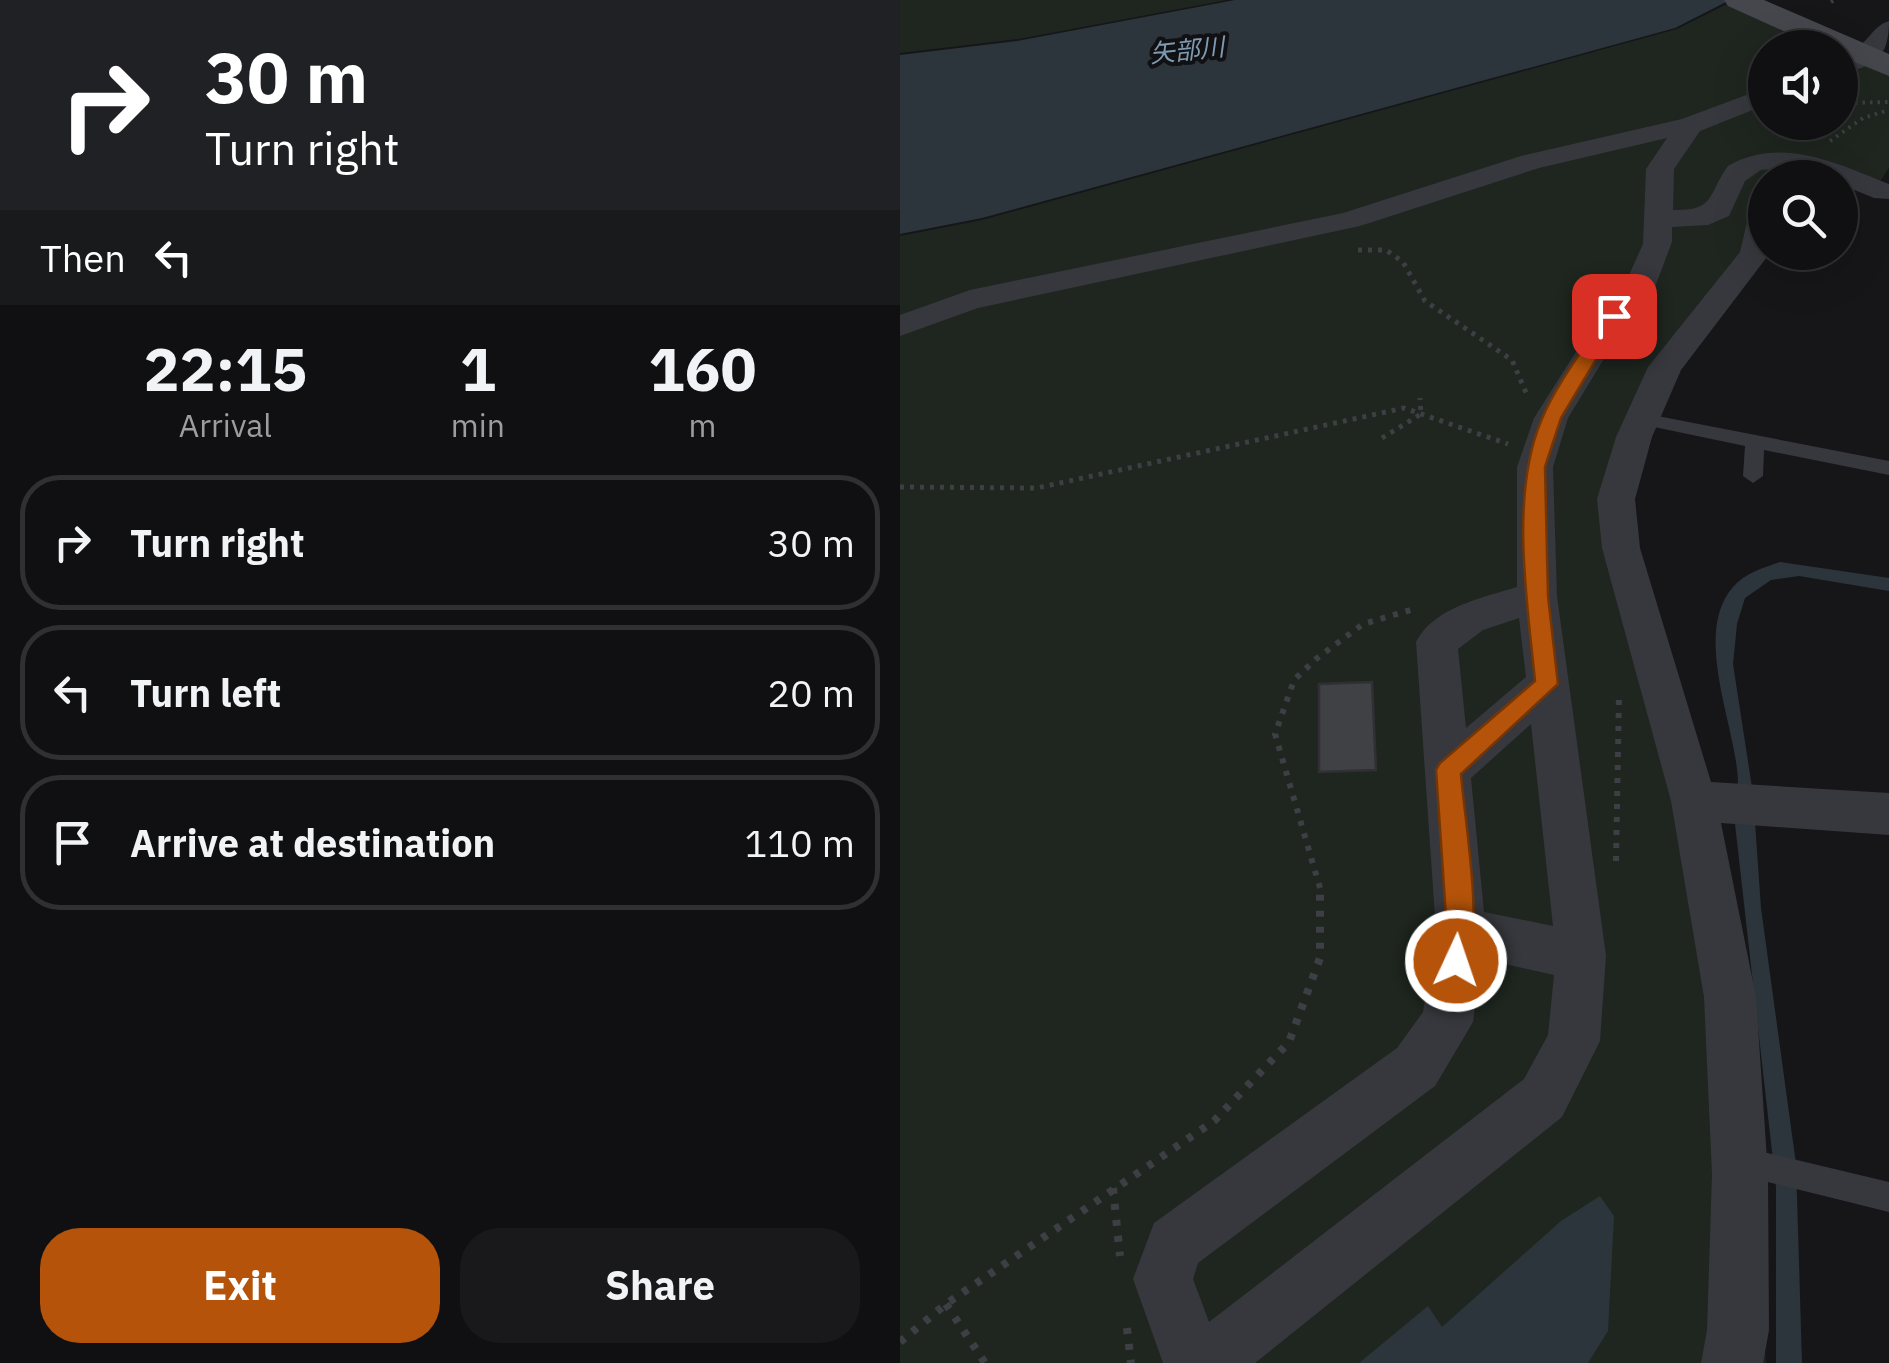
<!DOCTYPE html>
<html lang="en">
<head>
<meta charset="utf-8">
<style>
  body { margin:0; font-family:"IBM Plex Sans","Noto Sans JP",sans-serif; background:#19191b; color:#f1f3f6; height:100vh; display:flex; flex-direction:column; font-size:38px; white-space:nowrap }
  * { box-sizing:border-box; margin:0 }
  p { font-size:32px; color:#9c9d9f }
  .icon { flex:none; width:55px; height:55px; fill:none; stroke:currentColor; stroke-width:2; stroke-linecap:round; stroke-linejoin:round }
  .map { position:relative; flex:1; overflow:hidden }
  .details { display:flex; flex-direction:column; background:#101012; width:900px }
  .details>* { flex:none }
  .banner { background:#202124; color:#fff; overflow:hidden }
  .controls { position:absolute; left:848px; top:30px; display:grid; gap:20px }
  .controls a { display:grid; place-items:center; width:110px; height:110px; border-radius:50%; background:#101012; box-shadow:0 10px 40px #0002,0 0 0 2px #303032; font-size:50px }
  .pin { position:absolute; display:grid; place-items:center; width:85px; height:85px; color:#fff; margin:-42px; border-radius:20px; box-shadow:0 5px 15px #0006 }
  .me { position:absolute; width:110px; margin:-55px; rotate:3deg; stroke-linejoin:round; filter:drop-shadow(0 0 8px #0008) }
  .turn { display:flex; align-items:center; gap:35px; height:210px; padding:0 40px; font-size:45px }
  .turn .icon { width:130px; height:130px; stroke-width:2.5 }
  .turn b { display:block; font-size:70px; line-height:85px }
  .then { display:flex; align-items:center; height:95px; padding:0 40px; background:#0003; gap:20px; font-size:38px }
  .eta { display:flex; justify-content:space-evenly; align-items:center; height:170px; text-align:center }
  .eta b { font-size:60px; font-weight:700; line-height:70px }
  .primary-button { display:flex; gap:20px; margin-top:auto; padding:20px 40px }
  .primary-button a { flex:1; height:115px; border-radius:40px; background:#b45309; color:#fff; font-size:40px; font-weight:700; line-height:115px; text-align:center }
  .primary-button a+a { background:#19191b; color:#f1f3f6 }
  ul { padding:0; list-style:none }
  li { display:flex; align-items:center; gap:30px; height:135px; margin:0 20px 15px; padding:0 20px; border:5px solid #303032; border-radius:40px }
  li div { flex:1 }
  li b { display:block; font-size:38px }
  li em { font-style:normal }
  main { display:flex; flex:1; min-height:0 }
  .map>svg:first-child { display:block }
  .green { fill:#1e261f }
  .water { fill:#2c353c }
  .building { fill:#404145; stroke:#303034; stroke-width:2.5 }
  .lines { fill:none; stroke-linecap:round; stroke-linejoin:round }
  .path-far3 { stroke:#3d3f44; stroke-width:4; stroke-dasharray:2.5 5; stroke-linecap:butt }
  .path-far2 { stroke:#3d3f44; stroke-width:5; stroke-dasharray:4 6; stroke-linecap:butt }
  .path-far1 { stroke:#3d3f44; stroke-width:6; stroke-dasharray:5 8; stroke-linecap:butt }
  .path { stroke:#3d3f44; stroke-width:8; stroke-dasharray:6 10; stroke-linecap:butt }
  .lane { fill:#37383d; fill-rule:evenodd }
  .street { fill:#37383d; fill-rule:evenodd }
  .secondary { fill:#45474d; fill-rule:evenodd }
  .route { fill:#b45309; stroke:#753606; stroke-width:2.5 }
  .labels { text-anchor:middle; stroke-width:8; stroke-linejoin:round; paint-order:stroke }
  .far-water-label { font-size:25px; font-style:italic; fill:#7f9bb3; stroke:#111113 }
</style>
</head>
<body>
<main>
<section class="details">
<div class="banner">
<div class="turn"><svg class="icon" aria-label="right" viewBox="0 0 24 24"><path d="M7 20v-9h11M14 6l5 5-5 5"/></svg><div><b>30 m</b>Turn right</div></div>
<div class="then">Then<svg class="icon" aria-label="left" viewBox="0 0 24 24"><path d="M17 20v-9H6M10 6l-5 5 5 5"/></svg></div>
</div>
<div class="eta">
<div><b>22:15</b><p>Arrival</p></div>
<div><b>1</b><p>min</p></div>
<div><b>160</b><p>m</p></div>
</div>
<ul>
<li><svg class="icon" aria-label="right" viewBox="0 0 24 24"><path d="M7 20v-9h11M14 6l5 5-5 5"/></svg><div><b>Turn right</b></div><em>30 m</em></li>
<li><svg class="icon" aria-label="left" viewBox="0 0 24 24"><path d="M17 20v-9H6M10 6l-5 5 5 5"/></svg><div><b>Turn left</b></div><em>20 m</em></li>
<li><svg class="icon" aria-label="arrive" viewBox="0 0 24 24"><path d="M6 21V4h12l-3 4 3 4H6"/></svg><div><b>Arrive at destination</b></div><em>110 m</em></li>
</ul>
<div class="primary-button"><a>Exit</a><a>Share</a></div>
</section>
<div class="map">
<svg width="989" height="1363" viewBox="0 0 989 1363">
  <rect width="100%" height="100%" fill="#161618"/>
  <path class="green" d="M 0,0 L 327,0 L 119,39 L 0,53 Z
    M 833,1 L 935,47 L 865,48 L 865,122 L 940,122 L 940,50 L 989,73 L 989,168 L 979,183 L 885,166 L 882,177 L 865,178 L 865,250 L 775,369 L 734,491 L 733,520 L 851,1179 L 866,1363 L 0,1363 L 0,236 L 82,220 L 777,29 Z"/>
  <path class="water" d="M 335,0 L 830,0 L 775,28 L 82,218 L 0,234 L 0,55 L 117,41 Z
    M 880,562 L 989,578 L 989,591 L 899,576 L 871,580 L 845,598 L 837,624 L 833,664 L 853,794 L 861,908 L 896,1164 L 902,1363 L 876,1363 L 876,1187 L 834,815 C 835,805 838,794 838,784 C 838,730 791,635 833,587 C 845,573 863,568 880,562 Z
    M 700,1196 L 714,1216 L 708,1331 L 688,1363 L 459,1363 L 528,1306 L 542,1327 L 661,1221 Z"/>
  <path class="building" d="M 472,682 L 476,770 L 419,772 L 419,684 Z"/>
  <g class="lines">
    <path class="path-far3" d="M 931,2 L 935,0
      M 940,103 L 989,102
      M 868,127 L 896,122
      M 930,141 L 963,118 L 989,110"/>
    <path class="path-far2" d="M 458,250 L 486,250 L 503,262 L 525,301 L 612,360 L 627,395
      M 482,438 L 521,414 L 520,398
      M 0,487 L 137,488 L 504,408 L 608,444"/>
    <path class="path-far1" d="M 716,861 L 719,694
      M 420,888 L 375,734 L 394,680 L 416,659 L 463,624 L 514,609"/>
    <path class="path" d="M 213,1188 L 220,1256
      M 46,1304 L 85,1363
      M 227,1328 L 231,1363
      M 0,1342 L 46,1304 L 314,1121 L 389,1042 L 420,958 L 420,886"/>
    <path class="lane" d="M 742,413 L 989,461 L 989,475 L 864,450 L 863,476 L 853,483 L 843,476 L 845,446 L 735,423 L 733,419 Z
      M 842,1147 L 989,1182 L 989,1212 L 831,1173 L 827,1162 L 831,1151 Z"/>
    <path class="street" d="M 989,21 C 989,58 975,66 940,74 L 940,58 C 967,48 971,26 989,21 Z
      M 865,88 L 865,105 L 800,131 L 774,169 L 773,210 C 816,211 807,195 828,166 C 880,135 939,164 989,184 L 989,199 L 974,198 L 940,184 L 940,178 L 882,168 L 861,170 L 845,181 L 829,216 L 808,225 L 772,227 L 772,242 L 755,287 L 727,321 L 668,418 L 653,467 L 657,596 L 706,956 L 700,1041 L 662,1117 L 355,1363 L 263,1363 L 233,1279 L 254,1223 L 497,1048 L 523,1012 L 536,931 L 516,642 C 534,607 582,598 617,587 L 617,467 L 634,418 L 703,309 L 725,284 L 743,244 L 746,169 L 767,138 L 639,168 L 460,226 L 78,308 L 0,336 L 0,315 L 70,290 L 443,213 L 621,156 L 782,119 ZM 619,618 L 626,677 L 566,728 L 558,649 L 583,630 ZM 631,724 L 653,926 L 584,912 L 571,778 ZM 582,959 L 654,975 L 648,1035 L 624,1079 L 309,1322 L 293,1279 L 298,1263 L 535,1086 L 573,1022 Z
      M 865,196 L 865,252 L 870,253 L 781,370 L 752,437 L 735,499 L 740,548 L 811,782 L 989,793 L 989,835 L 821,823 L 856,997 L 868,1174 L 869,1330 L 863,1363 L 801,1363 L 807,1330 L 812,1174 L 804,997 L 771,801 L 702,548 L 697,499 L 716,437 L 748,367 L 840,252 L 851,205 L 855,199 Z"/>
    <path class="secondary" d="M 824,0 L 864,0 L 989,54 L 989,76 L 940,56 L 940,48 L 921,48 L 828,6 Z"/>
  </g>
  <path class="route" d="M 714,310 L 722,316 L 661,418 L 645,467 L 648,596 L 658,684 L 561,774 C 565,824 584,927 566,971 L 556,974 L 547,971 L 543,961 L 547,931 L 536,770 L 540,763 L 635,681 C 627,601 610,496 641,421 C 656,384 684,349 705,316 Z"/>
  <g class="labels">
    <g class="far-water-label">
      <text transform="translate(287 50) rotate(-6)" y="9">矢部川</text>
    </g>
  </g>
</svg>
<div class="controls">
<a><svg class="icon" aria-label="sound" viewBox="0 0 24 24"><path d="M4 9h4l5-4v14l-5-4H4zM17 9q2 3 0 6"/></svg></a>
<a><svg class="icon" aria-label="search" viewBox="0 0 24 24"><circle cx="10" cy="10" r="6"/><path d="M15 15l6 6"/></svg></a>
</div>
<div class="pin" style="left:714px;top:316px;background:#d93025"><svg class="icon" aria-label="arrive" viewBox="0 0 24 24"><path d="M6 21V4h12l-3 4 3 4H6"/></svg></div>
<svg class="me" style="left:556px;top:961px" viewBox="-20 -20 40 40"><circle r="17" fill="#b45309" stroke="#fff" stroke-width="3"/><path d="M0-11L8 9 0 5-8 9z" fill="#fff"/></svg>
</div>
</main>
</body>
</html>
